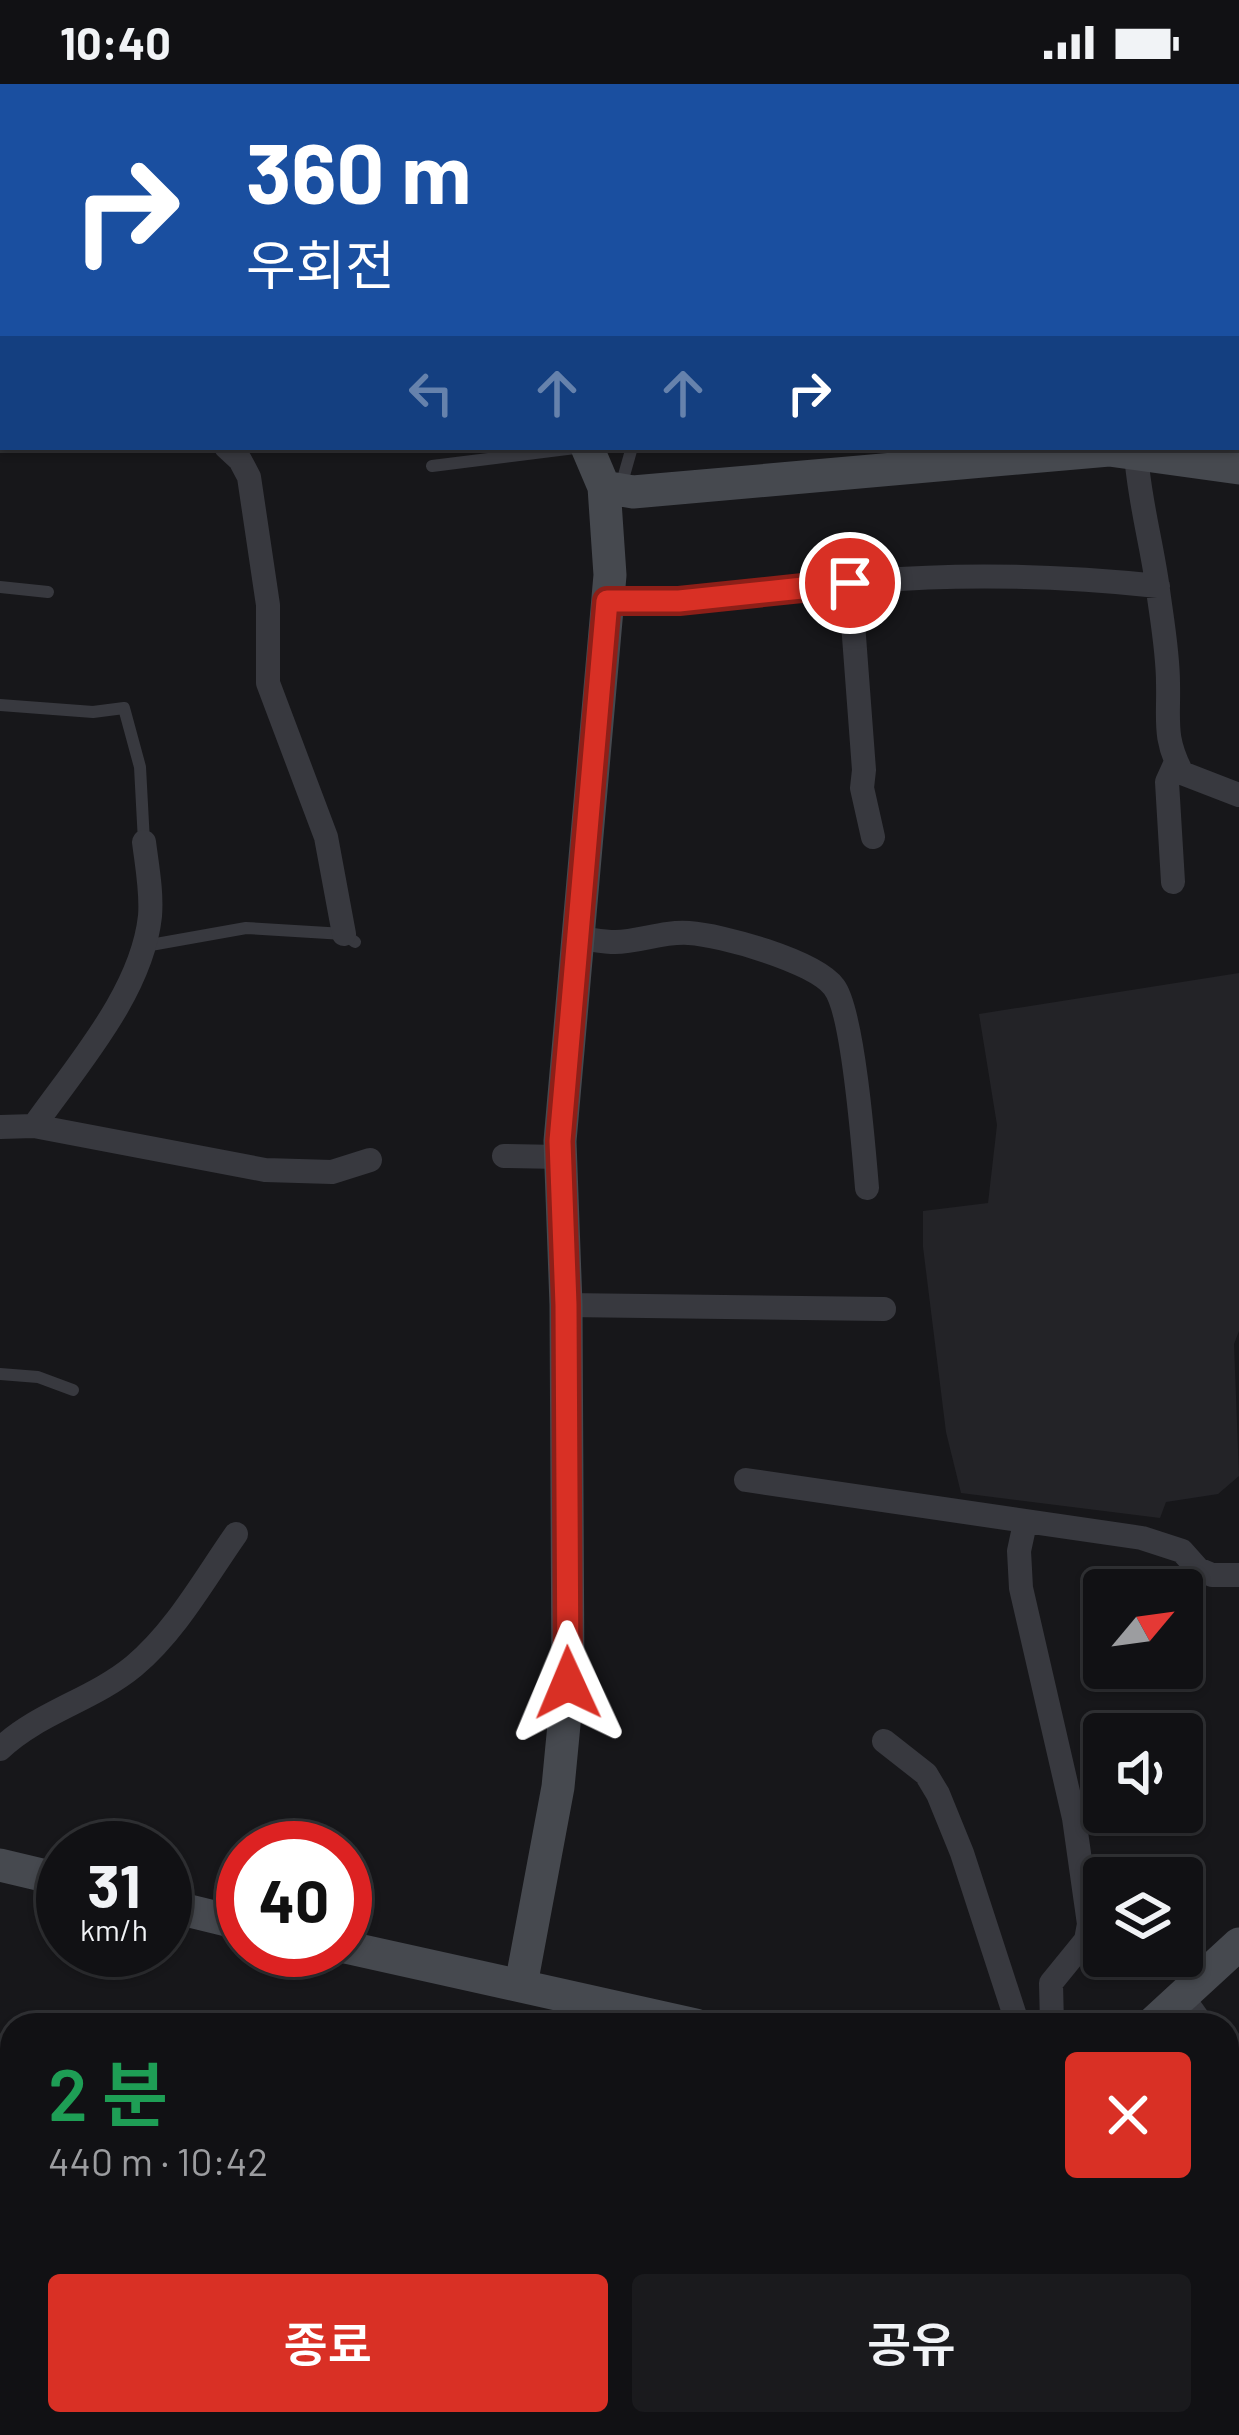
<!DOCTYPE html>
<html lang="ko">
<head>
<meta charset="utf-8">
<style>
  body { margin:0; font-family:Barlow,"Noto Sans KR",sans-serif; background:#1a1a1d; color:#f1f3f6; height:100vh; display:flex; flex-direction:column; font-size:45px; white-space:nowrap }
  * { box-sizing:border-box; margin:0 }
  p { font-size:39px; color:#9c9da0 }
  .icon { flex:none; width:66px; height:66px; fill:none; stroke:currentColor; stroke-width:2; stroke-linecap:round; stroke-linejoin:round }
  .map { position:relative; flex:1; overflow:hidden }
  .panel { position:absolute; left:0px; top:1929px; width:1239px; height:423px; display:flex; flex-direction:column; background:#111114; border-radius:36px 36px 0 0; box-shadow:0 3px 9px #0004,0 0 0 3px #303134 }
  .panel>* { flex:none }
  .banner { position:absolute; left:0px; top:0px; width:1239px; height:366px; box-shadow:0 3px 9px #0004,0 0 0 3px #303134; background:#1a4fa0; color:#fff; overflow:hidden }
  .needle { width:78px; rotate:61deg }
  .buttons { position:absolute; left:1083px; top:1485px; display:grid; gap:24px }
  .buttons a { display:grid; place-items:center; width:120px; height:120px; border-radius:12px; background:#111114; box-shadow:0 3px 9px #0004,0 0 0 3px #303134; font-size:60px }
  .speed { position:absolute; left:36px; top:1737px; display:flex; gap:24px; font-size:60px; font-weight:700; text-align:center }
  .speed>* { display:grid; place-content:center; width:156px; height:156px; border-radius:50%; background:#111114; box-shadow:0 3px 9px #0004,0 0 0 3px #303134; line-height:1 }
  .speed small { font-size:30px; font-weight:400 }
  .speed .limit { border:18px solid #d22; background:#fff; color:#111 }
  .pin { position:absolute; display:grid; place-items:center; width:102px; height:102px; color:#fff; margin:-51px; border:6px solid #fff; border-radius:50%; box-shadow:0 3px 12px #0007 }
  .me { position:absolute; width:132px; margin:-66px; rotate:359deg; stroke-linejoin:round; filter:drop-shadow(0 0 9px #0008) }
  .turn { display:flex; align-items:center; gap:42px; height:252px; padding:0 48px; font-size:54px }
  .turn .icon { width:156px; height:156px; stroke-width:2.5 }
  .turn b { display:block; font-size:84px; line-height:102px }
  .lanes { display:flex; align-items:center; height:114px; padding:0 48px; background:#0003; justify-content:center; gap:60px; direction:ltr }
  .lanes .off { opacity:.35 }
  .round { display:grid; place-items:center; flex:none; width:126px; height:126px; border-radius:12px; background:#1a1a1d }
  .summary { display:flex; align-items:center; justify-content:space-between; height:204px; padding:0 48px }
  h1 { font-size:72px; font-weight:600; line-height:90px; color:#1e9e55 }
  .cta { display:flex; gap:24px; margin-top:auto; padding:24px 48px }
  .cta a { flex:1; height:138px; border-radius:12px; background:#d93025; color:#fff; font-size:48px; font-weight:600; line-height:138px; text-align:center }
  .cta a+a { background:#1a1a1d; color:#f1f3f6 }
  .status { display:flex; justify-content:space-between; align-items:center; height:84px; padding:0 60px; background:#111114; direction:ltr }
  .status svg { height:33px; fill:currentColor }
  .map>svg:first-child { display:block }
  .built { fill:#232327 }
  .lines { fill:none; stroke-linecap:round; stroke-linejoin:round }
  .lane { stroke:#38393f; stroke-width:12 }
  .street { stroke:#38393f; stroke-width:24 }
  .secondary { stroke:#46494f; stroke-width:33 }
  .route-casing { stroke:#8d1f18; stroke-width:30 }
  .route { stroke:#d93025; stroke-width:21 }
</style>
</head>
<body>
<div class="status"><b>10:40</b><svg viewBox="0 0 49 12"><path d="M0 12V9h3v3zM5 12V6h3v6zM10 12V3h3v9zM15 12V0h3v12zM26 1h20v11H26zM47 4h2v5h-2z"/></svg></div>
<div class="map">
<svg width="1239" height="2351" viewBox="0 0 1239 2351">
  <rect width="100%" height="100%" fill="#17171a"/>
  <path class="built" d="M 1239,889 L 1239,1247 L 1234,1260 L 1239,1392 L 1218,1410 L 1166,1418 L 1160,1434 L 961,1409 L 946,1348 L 923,1163 L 923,1127 L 988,1119 L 997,1041 L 979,930 Z"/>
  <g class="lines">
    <path class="lane" d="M 588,0 L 589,3
      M 661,0 L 662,3
      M 745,0 L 746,3
      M 866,0 L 870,3
      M 986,0 L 986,3
      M 1140,0 L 1141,3
      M 1236,252 L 1239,252
      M 432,382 L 583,363
      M 621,402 L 632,363
      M 0,503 L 48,508
      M 0,621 L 93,628 L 124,624 L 140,683 L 144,758
      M 145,862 L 246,844 L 344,850 L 355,858
      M 0,1290 L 38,1293 L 73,1306
      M 1190,1913 L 1210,1941"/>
    <path class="street" d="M 376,3 L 384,0
      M 1236,13 L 1239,14
      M 0,300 L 3,301
      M 226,363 L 240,376 L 249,393 L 268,521 L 268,599 L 326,753 L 344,850
      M 1136,369 C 1139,416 1152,460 1158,506 C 1162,536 1168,569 1168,599 C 1169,637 1163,653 1182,689 L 1239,711
      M 850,499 L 864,686 L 862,704 L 873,753
      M 607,517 C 697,517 784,504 873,497 C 968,489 1063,492 1158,502
      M 1173,798 L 1167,698 L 1176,678
      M 578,854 C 590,855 603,858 615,858 C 639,858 663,847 689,849 C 721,851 815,877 834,903 C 853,927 864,1068 867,1104
      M 34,1042 C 77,981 142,908 150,832 C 152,808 147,782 144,758
      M 0,1043 L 34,1042 L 265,1086 L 332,1088 L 370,1076
      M 504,1072 L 560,1073
      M 566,1221 L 884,1225
      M 746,1396 L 1142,1454 L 1182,1467 L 1198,1485 L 1212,1491 L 1239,1491
      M 1025,1439 L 1019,1467 L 1021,1504 L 1074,1734 L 1089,1840 L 1086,1856 L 1051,1899 L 1052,1941
      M 884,1657 L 926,1690 L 938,1710 L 962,1769 L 1018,1941
      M 0,1665 C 39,1628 93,1616 134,1582 C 176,1547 205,1494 236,1450
      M 1227,2250 L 1239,2263
      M 1227,2319 L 1239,2296
      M 665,2351 L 670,2340
      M 1205,2351 L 1214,2340"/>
    <path class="secondary" d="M 0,53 L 3,52
      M 604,403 L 633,408 L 1109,366 L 1239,384
      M 0,1781 L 63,1796
      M 165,1821 L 243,1840
      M 345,1863 L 696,1941
      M 521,1901 L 558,1703 L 568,1599 L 566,1221 L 560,1057 L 610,491 L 604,403 L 587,363
      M 1151,1941 L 1239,1860
      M 0,2344 L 28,2351"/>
  </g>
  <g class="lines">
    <g class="route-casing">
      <path id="route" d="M 568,1599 L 566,1221 L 560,1057 L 607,517 L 679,517 L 850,499"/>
    </g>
    <use href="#route" class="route"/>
  </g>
</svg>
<div class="buttons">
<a><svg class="needle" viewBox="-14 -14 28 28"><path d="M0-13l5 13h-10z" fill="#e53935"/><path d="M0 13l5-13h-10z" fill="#9c9da0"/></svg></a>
<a><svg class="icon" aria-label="sound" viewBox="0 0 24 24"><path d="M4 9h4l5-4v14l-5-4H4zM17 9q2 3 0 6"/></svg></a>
<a><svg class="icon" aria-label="layers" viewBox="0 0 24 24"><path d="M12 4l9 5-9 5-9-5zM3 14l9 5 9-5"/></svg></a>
</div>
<div class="speed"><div>31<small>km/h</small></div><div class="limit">40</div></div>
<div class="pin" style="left:850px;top:499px;background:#d93025"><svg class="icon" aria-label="arrive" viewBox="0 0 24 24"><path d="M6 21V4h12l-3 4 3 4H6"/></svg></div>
<svg class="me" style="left:568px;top:1599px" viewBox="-20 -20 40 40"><path d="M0-17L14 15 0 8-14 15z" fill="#d93025" stroke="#fff" stroke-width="4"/></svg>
<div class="banner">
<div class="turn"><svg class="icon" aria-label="right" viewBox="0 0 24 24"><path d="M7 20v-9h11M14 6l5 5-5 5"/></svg><div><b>360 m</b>우회전</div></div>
<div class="lanes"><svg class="icon off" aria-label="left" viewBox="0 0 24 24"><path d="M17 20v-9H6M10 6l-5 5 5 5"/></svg><svg class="icon off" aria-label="ahead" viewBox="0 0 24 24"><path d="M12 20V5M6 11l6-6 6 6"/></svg><svg class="icon off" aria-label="ahead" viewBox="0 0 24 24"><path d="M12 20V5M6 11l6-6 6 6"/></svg><svg class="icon" aria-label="right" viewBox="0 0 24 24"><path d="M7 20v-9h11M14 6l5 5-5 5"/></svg></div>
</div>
<section class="panel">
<div class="summary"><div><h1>2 분</h1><p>440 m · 10:42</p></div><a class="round" style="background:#d93025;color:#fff"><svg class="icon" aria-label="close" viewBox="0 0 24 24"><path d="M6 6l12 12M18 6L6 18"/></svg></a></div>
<div class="cta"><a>종료</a><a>공유</a></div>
</section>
</div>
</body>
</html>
